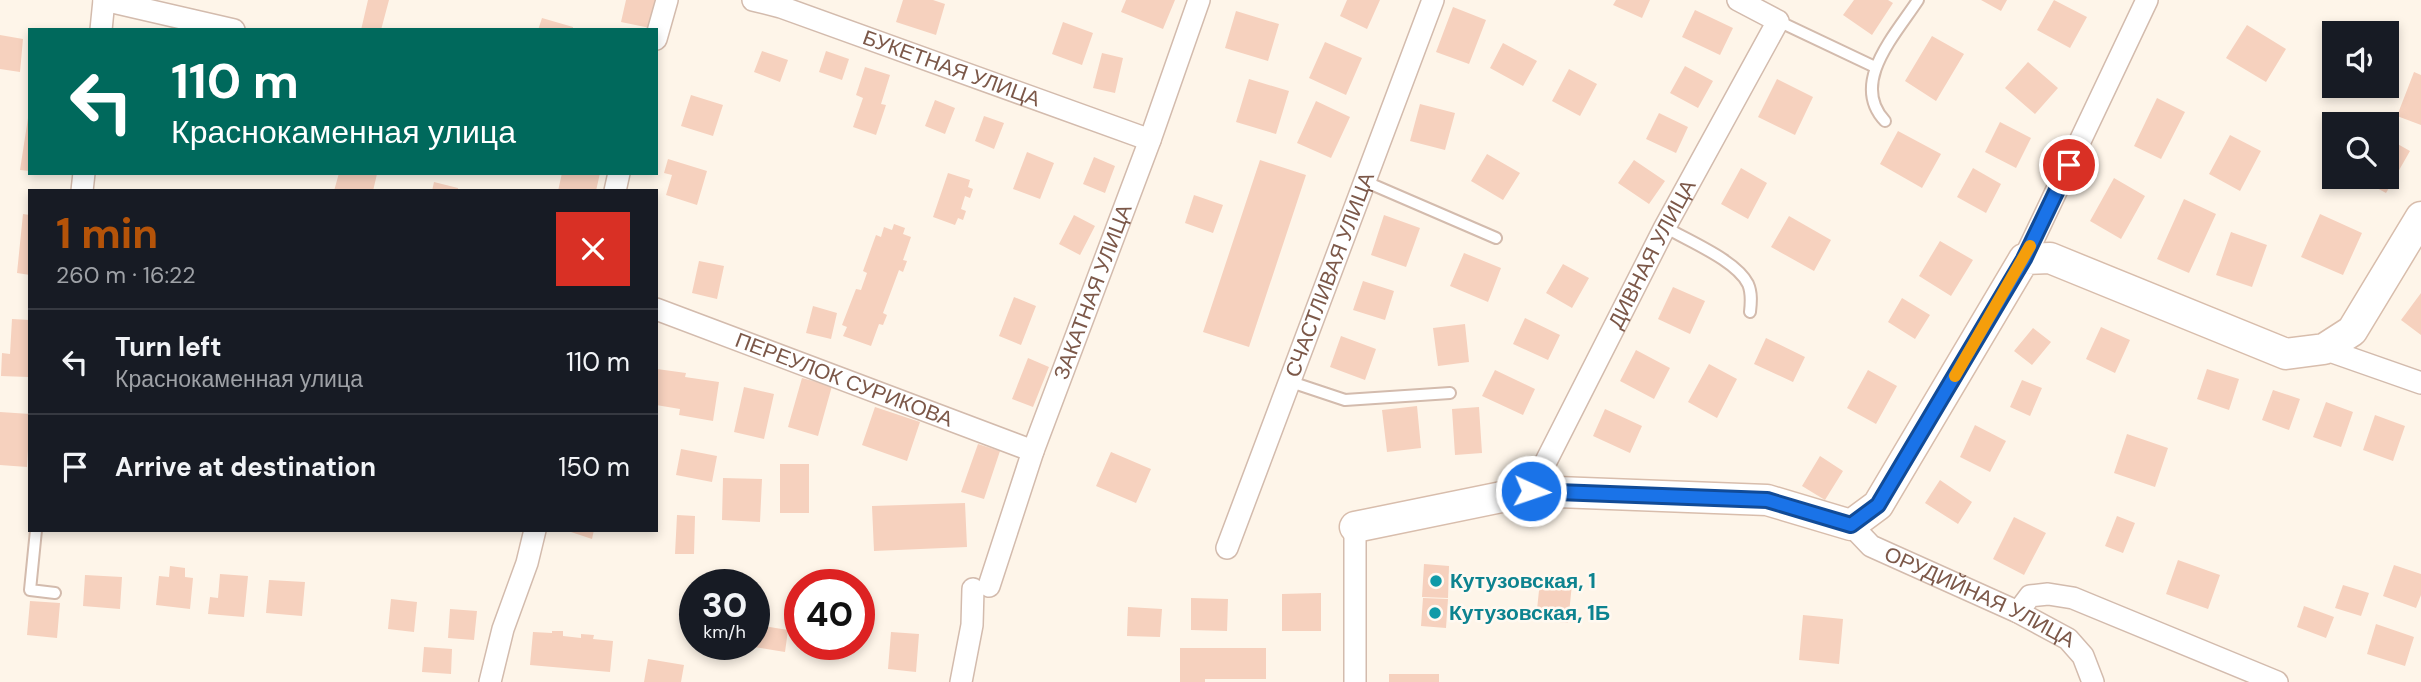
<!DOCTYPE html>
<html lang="en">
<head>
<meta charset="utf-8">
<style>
  body { margin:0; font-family:"DM Sans",sans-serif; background:#242831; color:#f1f3f6; height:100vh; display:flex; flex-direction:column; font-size:26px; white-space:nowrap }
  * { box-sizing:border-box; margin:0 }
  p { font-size:23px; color:#9ea1a6 }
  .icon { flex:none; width:38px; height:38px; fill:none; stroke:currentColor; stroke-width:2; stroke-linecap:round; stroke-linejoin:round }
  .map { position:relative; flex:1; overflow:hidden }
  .drawer { position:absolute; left:28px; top:189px; width:630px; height:343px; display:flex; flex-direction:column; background:#171b24; border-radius:0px; box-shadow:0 4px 10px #0003 }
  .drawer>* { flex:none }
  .banner { position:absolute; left:28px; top:28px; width:630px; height:147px; border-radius:0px; box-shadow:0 4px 10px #0003; background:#00695c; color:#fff; overflow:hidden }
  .tools { position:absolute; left:2322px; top:21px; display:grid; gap:14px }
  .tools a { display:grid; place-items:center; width:77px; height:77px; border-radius:0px; background:#171b24; box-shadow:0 4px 10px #0003; font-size:35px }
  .speed { position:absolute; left:679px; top:569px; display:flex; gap:14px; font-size:35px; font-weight:700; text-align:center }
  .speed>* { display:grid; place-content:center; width:91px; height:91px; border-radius:50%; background:#171b24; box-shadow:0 4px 10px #0003; line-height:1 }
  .speed small { font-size:18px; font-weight:400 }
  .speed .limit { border:10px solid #d22; background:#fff; color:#111 }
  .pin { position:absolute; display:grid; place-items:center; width:60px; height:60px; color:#fff; margin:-30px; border:4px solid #fff; border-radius:50%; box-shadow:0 2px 7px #0007 }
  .me { position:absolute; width:77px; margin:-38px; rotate:93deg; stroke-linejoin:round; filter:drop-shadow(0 0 5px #0008) }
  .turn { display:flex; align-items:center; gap:24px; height:147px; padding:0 28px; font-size:32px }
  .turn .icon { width:91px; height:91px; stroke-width:2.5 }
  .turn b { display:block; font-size:49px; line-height:60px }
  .round { display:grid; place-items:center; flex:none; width:74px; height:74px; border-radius:0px; background:#242831 }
  .head { display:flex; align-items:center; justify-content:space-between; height:119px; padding:0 28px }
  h1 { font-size:42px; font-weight:700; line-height:52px; color:#b45309 }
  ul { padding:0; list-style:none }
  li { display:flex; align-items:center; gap:21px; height:105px; padding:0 28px; border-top:2px solid #363941 }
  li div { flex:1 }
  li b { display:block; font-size:26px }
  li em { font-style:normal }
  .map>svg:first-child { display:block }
  .building { fill:#f6d1be }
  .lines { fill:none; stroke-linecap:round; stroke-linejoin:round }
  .lane-casing { stroke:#d3bbad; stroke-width:14 }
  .street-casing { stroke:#d3bbad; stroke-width:24 }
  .secondary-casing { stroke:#d8bdac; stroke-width:33 }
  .lane { stroke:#fff; stroke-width:10 }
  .street { stroke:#fff; stroke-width:21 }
  .secondary { stroke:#fff; stroke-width:30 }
  .route-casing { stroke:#114b97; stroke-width:18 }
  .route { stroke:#1a73e8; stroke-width:12 }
  .slow { stroke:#f59e0b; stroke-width:12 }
  .culture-dot { fill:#0f9aa8; stroke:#fff9f1; stroke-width:2.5 }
  .labels { text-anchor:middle; stroke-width:5; stroke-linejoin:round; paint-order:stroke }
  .street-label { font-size:21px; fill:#7c5849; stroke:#fff9f1 }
  .culture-label { font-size:21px; font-weight:bold; fill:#0d838f; stroke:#fff9f1; text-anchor:start }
</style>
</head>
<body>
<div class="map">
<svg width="2421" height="682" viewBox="0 0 2421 682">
  <rect width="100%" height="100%" fill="#fef5e9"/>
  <path class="building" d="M 368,0 L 389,0 L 381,30 L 361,30 Z
    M 626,0 L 655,0 L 650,28 L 621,22 Z
    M 903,0 L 933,0 L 945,4 L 936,35 L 896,22 Z
    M 1126,0 L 1175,0 L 1163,29 L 1121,12 Z
    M 1347,0 L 1380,0 L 1367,29 L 1340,16 Z
    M 1616,0 L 1650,0 L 1642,18 L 1613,5 Z
    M 1854,0 L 1888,0 L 1893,3 L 1872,35 L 1843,15 Z
    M 1981,0 L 2007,0 L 2001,11 Z
    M 2054,0 L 2087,17 L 2070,48 L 2037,30 Z
    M 1453,7 L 1486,20 L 1469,64 L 1436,52 Z
    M 1695,10 L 1733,28 L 1720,55 L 1682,37 Z
    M 1236,11 L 1279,24 L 1268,61 L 1225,48 Z
    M 542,18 L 573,27 L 573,30 L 538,30 Z
    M 1063,22 L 1093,33 L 1082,65 L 1052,54 Z
    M 2247,25 L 2286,49 L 2266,82 L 2226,58 Z
    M 0,35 L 23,39 L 20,72 L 0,69 Z
    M 1932,36 L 1964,54 L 1936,101 L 1905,81 Z
    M 1325,42 L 1362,58 L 1346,95 L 1309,78 Z
    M 1503,43 L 1537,61 L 1523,86 L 1490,68 Z
    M 762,51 L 788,60 L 780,82 L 754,72 Z
    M 826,51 L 849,59 L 842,80 L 819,72 Z
    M 1102,53 L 1123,58 L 1115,93 L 1093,88 Z
    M 2028,62 L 2058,88 L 2035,114 L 2005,88 Z
    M 1685,66 L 1713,81 L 1698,108 L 1670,93 Z
    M 865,67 L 890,75 L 881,104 L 886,105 L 876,135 L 853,127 L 863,98 L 856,95 Z
    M 1569,69 L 1597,84 L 1580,116 L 1552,101 Z
    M 2414,72 L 2421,75 L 2421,125 L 2397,116 Z
    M 1249,79 L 1289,91 L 1276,134 L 1236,122 Z
    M 1777,79 L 1813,97 L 1795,135 L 1758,117 Z
    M 691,95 L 723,105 L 713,136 L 681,126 Z
    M 2157,98 L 2185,112 L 2161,159 L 2134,146 Z
    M 935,100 L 955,108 L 945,134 L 925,126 Z
    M 1316,101 L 1350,117 L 1331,158 L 1297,143 Z
    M 1420,104 L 1455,113 L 1445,150 L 1410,141 Z
    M 1659,113 L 1688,127 L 1676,153 L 1646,139 Z
    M 984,116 L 1004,123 L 994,149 L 975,141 Z
    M 28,118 L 30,118 L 30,171 L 20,170 Z
    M 2000,122 L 2031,138 L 2016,168 L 1985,152 Z
    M 1898,131 L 1941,154 L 1922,188 L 1880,164 Z
    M 2230,135 L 2261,151 L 2240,191 L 2209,174 Z
    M 2387,138 L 2410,151 L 2386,193 L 2357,177 L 2387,177 Z
    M 1027,152 L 1054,163 L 1040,199 L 1013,189 Z
    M 1487,154 L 1520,173 L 1503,200 L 1471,181 Z
    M 1094,157 L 1115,166 L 1105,193 L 1083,184 Z
    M 668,159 L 707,171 L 697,205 L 666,195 L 672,175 L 664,173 Z
    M 1260,160 L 1306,175 L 1249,347 L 1203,332 Z
    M 1634,160 L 1665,181 L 1649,204 L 1618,183 Z
    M 1741,168 L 1767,183 L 1748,219 L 1721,204 Z
    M 1973,168 L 2001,184 L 1986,213 L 1957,197 Z
    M 339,173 L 377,174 L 373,191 L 334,191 Z
    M 562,173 L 600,173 L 596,191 L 558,191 Z
    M 948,173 L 970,180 L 968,187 L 973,189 L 970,198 L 965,196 L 961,209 L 966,211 L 963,220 L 958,218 L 955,225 L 933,217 Z
    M 2114,178 L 2145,196 L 2121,239 L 2090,221 Z
    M 434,182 L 458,188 L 458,191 L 432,191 Z
    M 1194,195 L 1223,205 L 1213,233 L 1185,223 Z
    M 2184,199 L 2216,214 L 2189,273 L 2157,259 Z
    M 23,214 L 30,215 L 30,275 L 17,273 Z
    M 2320,214 L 2362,233 L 2343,275 L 2301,257 Z
    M 1074,215 L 1095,226 L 1080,255 L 1059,244 Z
    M 1384,215 L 1420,228 L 1406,267 L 1371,255 Z
    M 1789,216 L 1831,240 L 1814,271 L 1771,247 Z
    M 894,224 L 905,228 L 903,234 L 911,237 L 903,260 L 907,261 L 903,272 L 899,270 L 883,313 L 887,315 L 883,325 L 879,324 L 871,346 L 843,336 L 847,327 L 842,325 L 856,289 L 861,290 L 867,273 L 863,271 L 876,235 L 881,237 L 884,227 L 892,230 Z
    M 2231,232 L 2267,245 L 2252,287 L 2216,275 Z
    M 1940,241 L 1973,260 L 1951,296 L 1919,276 Z
    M 1464,253 L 1501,268 L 1488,302 L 1450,286 Z
    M 699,261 L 724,266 L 717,299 L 692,293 Z
    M 1563,264 L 1589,278 L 1572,308 L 1546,293 Z
    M 1363,281 L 1394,291 L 1385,320 L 1353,310 Z
    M 1673,287 L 1705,301 L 1690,334 L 1658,319 Z
    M 2421,293 L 2421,335 L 2401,320 Z
    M 1014,297 L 1036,306 L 1021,345 L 999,336 Z
    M 1902,298 L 1930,315 L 1915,339 L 1888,322 Z
    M 813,306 L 837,313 L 831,339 L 806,333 Z
    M 1525,318 L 1560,335 L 1548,360 L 1513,344 Z
    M 12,319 L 30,320 L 28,377 L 1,376 L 2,353 L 10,354 Z
    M 1465,324 L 1469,362 L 1438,366 L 1433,328 Z
    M 2101,327 L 2130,340 L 2115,373 L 2086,359 Z
    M 2033,328 L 2051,342 L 2032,365 L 2014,351 Z
    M 1341,336 L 1376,349 L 1365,380 L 1330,367 Z
    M 1766,338 L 1805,357 L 1793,382 L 1754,364 Z
    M 1636,350 L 1670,368 L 1654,399 L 1620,381 Z
    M 1028,358 L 1049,367 L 1033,407 L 1012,399 Z
    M 1709,364 L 1737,379 L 1717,418 L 1688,402 Z
    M 657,369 L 686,373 L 685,377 L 719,382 L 713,421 L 679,415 L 680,409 L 656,405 Z
    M 2207,369 L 2239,379 L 2229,410 L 2197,399 Z
    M 1495,370 L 1535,389 L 1523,415 L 1482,396 Z
    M 1868,370 L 1897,386 L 1876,424 L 1847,408 Z
    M 802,378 L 832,386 L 818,436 L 788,427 Z
    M 2022,380 L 2042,388 L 2030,416 L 2010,407 Z
    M 744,387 L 774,394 L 764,439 L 734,432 Z
    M 2273,390 L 2300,399 L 2289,430 L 2262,420 Z
    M 2326,402 L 2353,412 L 2341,447 L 2313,437 Z
    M 1417,406 L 1421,448 L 1387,452 L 1382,410 Z
    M 875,407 L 920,422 L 907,461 L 862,445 Z
    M 1479,407 L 1482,453 L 1455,455 L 1452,409 Z
    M 1605,409 L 1642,426 L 1630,453 L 1593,436 Z
    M 0,412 L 30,414 L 27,467 L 0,465 Z
    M 2375,415 L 2405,426 L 2393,461 L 2363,450 Z
    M 1975,425 L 2006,441 L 1990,472 L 1960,457 Z
    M 2127,434 L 2168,448 L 2155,487 L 2114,473 Z
    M 978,444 L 1000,451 L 984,499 L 961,492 Z
    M 681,449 L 717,456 L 712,482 L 676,475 Z
    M 1111,452 L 1151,469 L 1136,503 L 1096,486 Z
    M 1820,456 L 1843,471 L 1825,500 L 1802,486 Z
    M 780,464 L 809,464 L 809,513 L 780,513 Z
    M 723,478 L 762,479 L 760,522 L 722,520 Z
    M 1940,480 L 1972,502 L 1958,524 L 1925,503 Z
    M 965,503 L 967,547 L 874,551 L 872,506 Z
    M 677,515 L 695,516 L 694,554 L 675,554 Z
    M 2117,516 L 2135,523 L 2123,553 L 2105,546 Z
    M 2014,517 L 2046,533 L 2024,575 L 1993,559 Z
    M 565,530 L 594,530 L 592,539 Z
    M 2178,560 L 2220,575 L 2208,609 L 2166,594 Z
    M 1424,564 L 1449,566 L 1448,598 L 1422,597 Z
    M 2394,565 L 2421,574 L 2421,595 L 2416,608 L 2383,596 Z
    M 170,566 L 185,568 L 185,577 L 193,578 L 190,609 L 156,605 L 159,576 L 169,577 Z
    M 220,574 L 248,576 L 244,617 L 208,614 L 210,597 L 218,598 Z
    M 85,575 L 122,577 L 120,609 L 83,606 Z
    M 269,580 L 305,582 L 302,616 L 266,613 Z
    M 1540,581 L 1572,584 L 1568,623 L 1536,619 Z
    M 2343,585 L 2369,593 L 2361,616 L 2335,608 Z
    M 1321,593 L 1321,631 L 1282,631 L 1282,594 Z
    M 1191,598 L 1228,599 L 1227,631 L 1191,630 Z
    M 1423,598 L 1448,599 L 1446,628 L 1421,626 Z
    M 391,599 L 417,602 L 414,632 L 388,629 Z
    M 30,601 L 60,603 L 57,638 L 27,635 Z
    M 2304,606 L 2334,617 L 2326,638 L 2297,627 Z
    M 1128,607 L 1162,609 L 1160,637 L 1127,636 Z
    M 450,609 L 477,611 L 474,640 L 448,638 Z
    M 1803,615 L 1843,619 L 1839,664 L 1799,660 Z
    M 2376,624 L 2414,637 L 2405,666 L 2367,654 Z
    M 757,625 L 788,630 L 785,652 L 754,647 Z
    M 552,631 L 563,631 L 563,636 L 581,638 L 581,634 L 594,635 L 593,639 L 613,641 L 610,672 L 530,665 L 533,632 L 552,633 Z
    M 891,632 L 919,634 L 916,672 L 888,669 Z
    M 424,647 L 452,649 L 451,674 L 422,672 Z
    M 1180,648 L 1266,648 L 1266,679 L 1205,679 L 1205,682 L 1180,682 Z
    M 648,659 L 684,665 L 681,682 L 644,682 Z
    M 1389,674 L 1439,674 L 1439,682 L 1389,682 Z"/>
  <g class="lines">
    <g class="lane-casing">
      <path id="lane" d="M 1778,21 L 1875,67
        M 1885,121 C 1849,83 1896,34 1918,0
        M 1364,181 L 1496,238
        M 1665,227 C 1688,241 1736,260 1748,284 C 1752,293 1751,303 1750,312
        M 1288,381 L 1345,400 L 1450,393
        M 36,530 L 30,590 L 55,593"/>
    </g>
    <g class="street-casing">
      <g id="street">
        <path d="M 104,0 L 234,30"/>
        <path id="s1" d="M 753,0 L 781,7 L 1150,140"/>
        <path d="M 101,30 L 104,0"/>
        <path d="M 656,39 L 667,0"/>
        <path d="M 82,191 L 84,173"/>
        <path d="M 615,191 L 619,173"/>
        <path d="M 2024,259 L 2147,0"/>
        <path id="s2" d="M 656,309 L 1033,451"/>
        <path d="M 2324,349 L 2421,383"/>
        <path id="s3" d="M 1531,491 L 1665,227 L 1778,21 L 1738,0"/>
        <path id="s4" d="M 1851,525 L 1871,546 L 2018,612 L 2068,639 L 2083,656 L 2093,682"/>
        <path id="s5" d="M 1227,548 L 1433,0"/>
        <path id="s6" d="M 989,586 L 1033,451 L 1150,140 L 1199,0"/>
        <path d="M 2018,612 L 2030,596 L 2048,594 L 2073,598 L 2277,682"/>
        <path d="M 490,682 L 503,629 L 527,563 L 535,530"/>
        <path d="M 961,682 L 972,625 L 973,589"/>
        <path d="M 1355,682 L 1355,527"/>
      </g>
    </g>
    <g class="secondary-casing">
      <path id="secondary" d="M 1355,527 L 1531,491 L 1767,500 L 1851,525 L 1878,505 L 2024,259 L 2050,258 L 2286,354 L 2324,349 L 2352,331 L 2421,217"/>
    </g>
    <use href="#lane" class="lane"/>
    <use href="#street" class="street"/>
    <use href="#secondary" class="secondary"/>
  </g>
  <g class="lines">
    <g class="route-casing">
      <path id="route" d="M 1531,491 L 1767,500 L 1851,525 L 1878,505 L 2024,259 L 2069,165"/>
    </g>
    <use href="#route" class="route"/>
    <path class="slow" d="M 1955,376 L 2030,246"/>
  </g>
  <g class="culture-dot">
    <circle cx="1436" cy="581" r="7"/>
    <circle cx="1435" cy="613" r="7"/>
  </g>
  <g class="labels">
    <g class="street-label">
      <text dy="7" stroke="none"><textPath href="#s1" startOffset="210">БУКЕТНАЯ УЛИЦА</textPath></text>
      <text dy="7" stroke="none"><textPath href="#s3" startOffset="266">ДИВНАЯ УЛИЦА</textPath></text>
      <text dy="7" stroke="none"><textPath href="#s5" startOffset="292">СЧАСТЛИВАЯ УЛИЦА</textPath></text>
      <text dy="7" stroke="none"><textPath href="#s6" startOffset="312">ЗАКАТНАЯ УЛИЦА</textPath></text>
      <text dy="7" stroke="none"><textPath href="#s2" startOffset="201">ПЕРЕУЛОК СУРИКОВА</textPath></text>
      <text dy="7" stroke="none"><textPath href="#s4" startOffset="149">ОРУДИЙНАЯ УЛИЦА</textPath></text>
    </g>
    <g class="culture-label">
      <text x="1450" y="588">Кутузовская, 1</text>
      <text x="1449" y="620">Кутузовская, 1Б</text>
    </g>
  </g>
</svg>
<div class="tools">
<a><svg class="icon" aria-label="sound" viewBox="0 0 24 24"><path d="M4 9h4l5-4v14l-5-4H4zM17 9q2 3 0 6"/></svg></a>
<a><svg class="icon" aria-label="search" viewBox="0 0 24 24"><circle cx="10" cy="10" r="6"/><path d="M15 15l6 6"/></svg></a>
</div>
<div class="speed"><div>30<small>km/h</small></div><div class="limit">40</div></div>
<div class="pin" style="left:2069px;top:165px;background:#d93025"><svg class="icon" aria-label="arrive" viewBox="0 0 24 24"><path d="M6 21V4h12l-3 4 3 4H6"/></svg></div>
<svg class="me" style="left:1531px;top:491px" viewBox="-20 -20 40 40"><circle r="17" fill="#1a73e8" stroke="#fff" stroke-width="3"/><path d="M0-11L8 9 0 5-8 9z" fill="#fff"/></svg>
<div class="banner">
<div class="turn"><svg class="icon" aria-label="left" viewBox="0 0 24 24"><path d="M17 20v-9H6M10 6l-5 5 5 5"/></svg><div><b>110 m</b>Краснокаменная улица</div></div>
</div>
<section class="drawer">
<div class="head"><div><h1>1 min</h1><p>260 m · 16:22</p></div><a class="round" style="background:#d93025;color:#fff"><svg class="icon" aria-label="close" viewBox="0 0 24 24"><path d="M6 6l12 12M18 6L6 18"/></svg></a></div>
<ul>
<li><svg class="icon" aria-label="left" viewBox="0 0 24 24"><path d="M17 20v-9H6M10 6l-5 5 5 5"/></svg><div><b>Turn left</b><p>Краснокаменная улица</p></div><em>110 m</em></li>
<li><svg class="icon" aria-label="arrive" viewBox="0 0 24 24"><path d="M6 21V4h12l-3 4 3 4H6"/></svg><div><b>Arrive at destination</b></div><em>150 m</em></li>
</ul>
</section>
</div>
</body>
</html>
